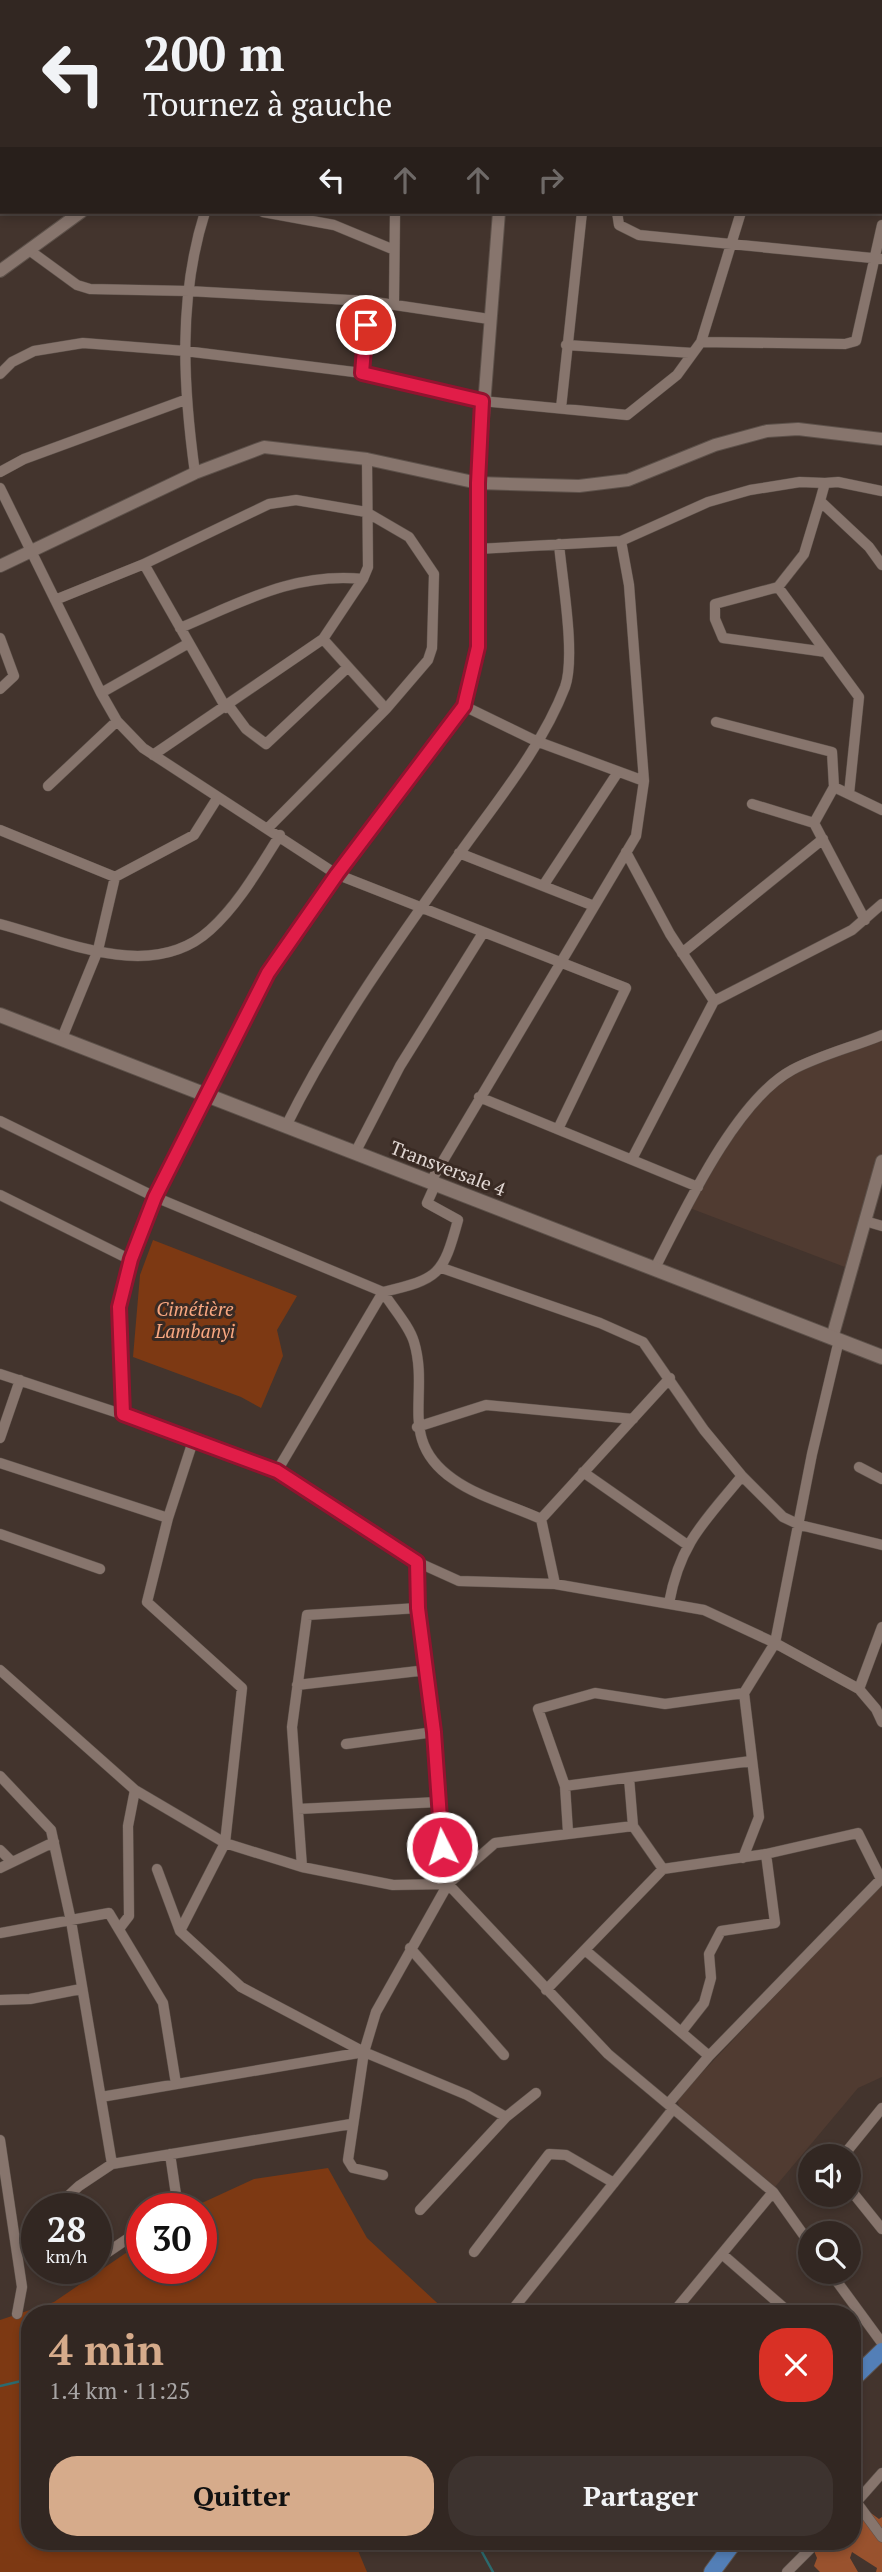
<!DOCTYPE html>
<html lang="fr">
<head>
<meta charset="utf-8">
<style>
  body { margin:0; font-family:"PT Serif",serif; background:#3d332f; color:#f1f3f6; height:100vh; display:flex; flex-direction:column; font-size:26px; white-space:nowrap }
  * { box-sizing:border-box; margin:0 }
  p { font-size:23px; color:#a8a5a5 }
  .icon { flex:none; width:38px; height:38px; fill:none; stroke:currentColor; stroke-width:2; stroke-linecap:round; stroke-linejoin:round }
  .map { position:relative; flex:1; overflow:hidden }
  .drawer { position:absolute; left:21px; top:2305px; width:840px; height:245px; display:flex; flex-direction:column; background:#322722; border-radius:28px; box-shadow:0 4px 10px #0003,0 0 0 2px #4d4440 }
  .drawer>* { flex:none }
  .hud { position:absolute; left:0px; top:0px; width:882px; height:214px; box-shadow:0 4px 10px #0003,0 0 0 2px #4d4440; background:#322722; color:#f1f3f6; overflow:hidden }
  .fabs { position:absolute; left:798px; top:2144px; display:grid; gap:14px }
  .fabs a { display:grid; place-items:center; width:63px; height:63px; border-radius:50%; background:#322722; box-shadow:0 4px 10px #0003,0 0 0 2px #4d4440; font-size:35px }
  .speed { position:absolute; left:21px; top:2193px; display:flex; gap:14px; font-size:35px; font-weight:700; text-align:center }
  .speed>* { display:grid; place-content:center; width:91px; height:91px; border-radius:50%; background:#322722; box-shadow:0 4px 10px #0003,0 0 0 2px #4d4440; line-height:1 }
  .speed small { font-size:18px; font-weight:400 }
  .speed .limit { border:10px solid #d22; background:#fff; color:#111 }
  .pin { position:absolute; display:grid; place-items:center; width:60px; height:60px; color:#fff; margin:-30px; border:4px solid #fff; border-radius:50%; box-shadow:0 2px 7px #0007 }
  .me { position:absolute; width:77px; margin:-38px; rotate:355deg; stroke-linejoin:round; filter:drop-shadow(0 0 5px #0008) }
  .turn { display:flex; align-items:center; gap:24px; height:147px; padding:0 28px; font-size:32px }
  .turn .icon { width:91px; height:91px; stroke-width:2.5 }
  .turn b { display:block; font-size:49px; line-height:60px }
  .lanes { display:flex; align-items:center; height:66px; padding:0 28px; background:#0003; justify-content:center; gap:35px; direction:ltr }
  .lanes .off { opacity:.35 }
  .round { display:grid; place-items:center; flex:none; width:74px; height:74px; border-radius:28px; background:#3d332f }
  .overview { display:flex; align-items:center; justify-content:space-between; height:119px; padding:0 28px }
  h1 { font-size:42px; font-weight:800; line-height:52px; color:#d6ab8b }
  .action { display:flex; gap:14px; margin-top:auto; padding:14px 28px }
  .action a { flex:1; height:80px; border-radius:28px; background:#d6ab8b; color:#111; font-size:28px; font-weight:800; line-height:80px; text-align:center }
  .action a+a { background:#3d332f; color:#f1f3f6 }
  .map>svg:first-child { display:block }
  .built { fill:#503b31 }
  .green { fill:#7d3913 }
  .forest { fill:#99522e }
  .lines { fill:none; stroke-linecap:round; stroke-linejoin:round }
  .stream { stroke:#2c6b6f; stroke-width:2.5 }
  .minor-casing { stroke:#5d514a; stroke-width:11 }
  .tertiary-casing { stroke:#5d514a; stroke-width:14 }
  .secondary-casing { stroke:#5d514a; stroke-width:16 }
  .primary-casing { stroke:#5d514a; stroke-width:18 }
  .minor { stroke:#87756d; stroke-width:10 }
  .tertiary { stroke:#87756d; stroke-width:12 }
  .secondary { stroke:#87756d; stroke-width:14 }
  .primary { stroke:#537fb7; stroke-width:16 }
  .route-casing { stroke:#92132f; stroke-width:18 }
  .route { stroke:#e11d48; stroke-width:12 }
  .labels { text-anchor:middle; stroke-width:6; stroke-linejoin:round; paint-order:stroke }
  .street-label { font-size:19px; fill:#e2d8d4; stroke:#392a23 }
  .park-label { font-size:19px; font-style:italic; fill:#f8a781; stroke:#392a23 }
</style>
</head>
<body>
<div class="map">
<svg width="882" height="2572" viewBox="0 0 882 2572">
  <rect width="100%" height="100%" fill="#43342d"/>
  <path class="built" d="M 882,1040 L 882,1182 L 858,1272 L 687,1207 L 757,1098 L 798,1069 Z
    M 882,1883 L 882,2077 L 858,2088 L 775,2187 L 679,2106 L 677,2099 Z"/>
  <path class="green" d="M 153,1240 L 297,1296 L 277,1330 L 283,1356 L 261,1408 L 241,1397 L 133,1357 L 140,1275 Z
    M 328,2168 L 367,2238 L 448,2313 L 30,2314 L 30,2541 L 354,2541 L 367,2572 L 0,2572 L 0,2320 L 54,2302 L 142,2242 L 142,2268 L 201,2268 L 201,2208 L 191,2208 L 254,2179 Z"/>
  <path class="forest" d="M 864,2508 L 879,2519 L 882,2517 L 882,2572 L 876,2572 L 877,2568 L 852,2552 L 850,2558 L 858,2572 L 820,2572 L 814,2566 L 817,2558 L 814,2551 L 821,2542 L 852,2541 L 852,2525 L 857,2525 L 852,2515 Z"/>
  <g class="lines">
    <path class="stream" d="M 30,2 L 31,0
      M 0,53 L 2,50
      M 0,2386 L 30,2379
      M 476,2541 L 493,2572"/>
    <g class="minor-casing">
      <path id="minor" d="M 131,0 L 133,2
        M 322,0 L 323,2
        M 836,0 L 841,2
        M 110,2 L 112,0
        M 243,2 L 245,0
        M 365,2 L 365,0
        M 556,2 L 556,0
        M 708,2 L 709,0
        M 880,14 L 882,15
        M 0,176 L 2,174
        M 880,192 L 882,193
        M 263,212 L 334,225 L 392,249
        M 617,212 L 619,225 L 639,235 L 882,259
        M 29,250 L 77,285 L 90,289 L 188,291 L 368,301 L 489,319
        M 394,303 L 395,212
        M 701,342 L 845,344 L 856,341 L 882,225
        M 566,345 L 693,353
        M 362,373 L 368,301
        M 0,374 L 12,362 L 34,351 L 83,343 L 185,351 L 362,373 L 482,401 L 627,415 L 677,375 L 701,342 L 741,212
        M 561,408 L 582,212
        M 0,472 L 24,459 L 185,400
        M 195,473 C 183,386 178,297 205,212
        M 825,483 L 838,482 L 882,491
        M 0,488 L 101,693 L 117,721 L 143,748 L 336,874 L 626,988 L 558,1129
        M 820,501 L 804,554 L 778,587 L 715,604 L 715,619 L 723,638 L 826,652
        M 477,549 L 621,541 L 708,502 L 750,490 L 800,482 L 825,483 L 820,501 L 869,547 L 882,565
        M 144,564 L 226,708
        M 778,587 L 859,697 L 849,794
        M 55,600 L 144,564 L 269,504 L 296,500 L 366,512 L 409,537 L 434,574 L 432,648 L 428,660 L 386,709 L 268,828
        M 180,628 C 242,602 294,572 363,579
        M 0,638 L 14,676 L 0,689
        M 323,639 L 386,709
        M 101,693 L 189,643
        M 229,706 L 246,729 L 266,744 L 348,667
        M 464,706 L 536,741 L 644,781
        M 716,722 L 832,752 L 834,787
        M 153,755 L 323,639 L 363,579 L 368,567 L 367,459
        M 48,786 L 117,721
        M 752,804 L 814,823 L 865,920
        M 814,823 L 834,787 L 882,810
        M 0,830 L 115,877 L 194,835 L 218,797
        M 626,852 L 670,934 L 714,1001
        M 459,853 L 594,906
        M 543,886 L 618,772
        M 0,924 C 65,941 152,983 210,930 C 239,904 259,868 280,835
        M 682,953 L 823,839
        M 62,1038 L 98,950 L 115,877
        M 479,1097 L 698,1187
        M 0,1121 L 155,1197 L 383,1292 C 439,1279 443,1275 458,1220 L 427,1203 L 436,1183
        M 286,1126 C 334,1029 397,941 460,853 C 497,801 542,747 565,687 C 576,656 562,579 559,544
        M 355,1153 L 400,1066 L 483,933
        M 632,1159 L 714,1001 L 852,930 L 882,904
        M 431,1181 L 636,836 L 644,781 L 629,585 L 621,541
        M 0,1195 L 131,1260
        M 865,1221 L 882,1226
        M 442,1268 L 600,1323 L 643,1342 L 704,1430 L 742,1476 L 783,1517 L 800,1525 L 882,1545
        M 654,1270 C 684,1212 735,1101 792,1070 C 820,1055 853,1047 882,1035
        M 0,1374 L 194,1438 L 277,1471 L 417,1562 L 459,1581 L 555,1584 L 704,1610 L 775,1643 L 859,1689 L 876,1709 L 882,1722
        M 123,1414 C 122,1379 115,1341 119,1307 C 127,1235 174,1158 206,1095
        M 417,1427 L 486,1405 L 633,1419
        M 0,1438 L 20,1380
        M 0,1463 L 168,1518
        M 859,1467 L 882,1479
        M 277,1471 L 383,1292 C 392,1307 409,1325 414,1342 C 430,1395 397,1440 453,1479 C 478,1497 513,1506 541,1519
        M 583,1472 L 686,1544
        M 0,1534 L 100,1569
        M 555,1584 L 541,1519 L 670,1378
        M 669,1603 C 680,1543 704,1522 742,1476
        M 0,1670 L 135,1790 L 225,1843 L 302,1867 L 393,1885 L 448,1884 L 495,1843 L 633,1826
        M 297,1685 L 427,1670
        M 859,1689 L 882,1627
        M 346,1744 L 434,1732
        M 0,1776 L 51,1830 L 71,1921 L 112,2164
        M 629,1778 L 633,1826 L 663,1869
        M 565,1786 L 751,1761
        M 298,1809 L 438,1802
        M 568,1832 L 565,1786 L 538,1709 L 595,1693 L 665,1704 L 744,1693
        M 0,1850 L 12,1862
        M 743,1858 L 759,1817 L 744,1693 L 775,1643 L 812,1454 L 839,1340
        M 302,1867 L 292,1727 L 307,1615 L 418,1608
        M 0,1868 L 54,1842
        M 157,1869 L 180,1931 L 241,1987 L 364,2052 L 467,2095 L 506,2117
        M 448,1884 L 608,2054 L 773,2192 L 810,2244
        M 119,1929 L 129,1916 L 128,1826 L 135,1790
        M 180,1931 L 225,1843 L 242,1688 L 147,1602 L 168,1518 L 194,1438
        M 0,1933 L 109,1913 L 163,2003 L 176,2084
        M 410,1948 L 504,2055
        M 585,1950 L 709,2056
        M 546,1990 L 663,1869 L 766,1854 L 858,1833 L 881,1879
        M 0,2000 L 30,1999 L 81,1989
        M 682,2031 L 704,2003 L 711,1978 L 709,1954 L 721,1931 L 775,1923 L 766,1854
        M 101,2097 L 364,2052
        M 668,2104 L 709,2056 L 882,1878
        M 0,2140 L 22,2287 L 17,2314
        M 170,2154 L 178,2208
        M 843,2156 L 882,2108
        M 383,2175 L 353,2168 L 348,2160 L 364,2052 L 376,2012 L 448,1884 L 443,1869 L 434,1732 L 418,1608 L 417,1562
        M 849,2188 L 882,2229
        M 55,2208 L 79,2186 L 112,2164 L 351,2124
        M 420,2210 L 506,2117 L 536,2093
        M 17,2243 L 37,2225
        M 474,2252 L 549,2154 L 566,2155 L 614,2183
        M 105,2254 L 142,2229
        M 722,2254 L 791,2314
        M 830,2272 L 882,2343
        M 509,2314 L 673,2109
        M 672,2314 L 773,2192
        M 857,2503 L 882,2537
        M 852,2507 L 882,2473
        M 787,2572 L 818,2541"/>
    </g>
    <g class="tertiary-casing">
      <path id="tertiary" d="M 880,116 L 882,117
        M 0,271 L 81,212
        M 0,566 L 195,473 L 264,447 L 367,459 L 478,483 L 579,486 L 628,480 L 715,445 L 767,431 L 798,429 L 882,439
        M 206,1095 L 268,973 L 336,874 L 464,706 L 478,647 L 478,483 L 499,212
        M 832,1338 L 882,1161"/>
    </g>
    <g class="secondary-casing">
      <path id="secondary" d="M 0,1015 L 882,1357"/>
    </g>
    <g class="primary-casing">
      <path id="primary" d="M 852,2380 L 882,2351
        M 712,2572 L 735,2541"/>
    </g>
    <use href="#minor" class="minor"/>
    <use href="#tertiary" class="tertiary"/>
    <use href="#secondary" class="secondary"/>
    <use href="#primary" class="primary"/>
  </g>
  <g class="lines">
    <g class="route-casing">
      <path id="route" d="M 366,325 L 362,373 L 482,401 L 478,483 L 478,647 L 464,706 L 337,874 L 268,973 L 155,1197 L 131,1259 L 119,1307 L 123,1414 L 277,1471 L 417,1562 L 418,1608 L 434,1732 L 442,1847"/>
    </g>
    <use href="#route" class="route"/>
  </g>
  <g class="labels">
    <g class="street-label">
      <text transform="translate(448 1168) rotate(21)" y="7">Transversale 4</text>
    </g>
    <g class="park-label">
      <text x="195" y="1316">Cimétière<tspan x="195" dy="22">Lambanyi</tspan></text>
    </g>
  </g>
</svg>
<div class="fabs">
<a><svg class="icon" aria-label="sound" viewBox="0 0 24 24"><path d="M4 9h4l5-4v14l-5-4H4zM17 9q2 3 0 6"/></svg></a>
<a><svg class="icon" aria-label="search" viewBox="0 0 24 24"><circle cx="10" cy="10" r="6"/><path d="M15 15l6 6"/></svg></a>
</div>
<div class="speed"><div>28<small>km/h</small></div><div class="limit">30</div></div>
<div class="pin" style="left:366px;top:325px;background:#d93025"><svg class="icon" aria-label="arrive" viewBox="0 0 24 24"><path d="M6 21V4h12l-3 4 3 4H6"/></svg></div>
<svg class="me" style="left:442px;top:1847px" viewBox="-20 -20 40 40"><circle r="17" fill="#e11d48" stroke="#fff" stroke-width="3"/><path d="M0-11L8 9 0 5-8 9z" fill="#fff"/></svg>
<div class="hud">
<div class="turn"><svg class="icon" aria-label="left" viewBox="0 0 24 24"><path d="M17 20v-9H6M10 6l-5 5 5 5"/></svg><div><b>200 m</b>Tournez à gauche</div></div>
<div class="lanes"><svg class="icon" aria-label="left" viewBox="0 0 24 24"><path d="M17 20v-9H6M10 6l-5 5 5 5"/></svg><svg class="icon off" aria-label="ahead" viewBox="0 0 24 24"><path d="M12 20V5M6 11l6-6 6 6"/></svg><svg class="icon off" aria-label="ahead" viewBox="0 0 24 24"><path d="M12 20V5M6 11l6-6 6 6"/></svg><svg class="icon off" aria-label="right" viewBox="0 0 24 24"><path d="M7 20v-9h11M14 6l5 5-5 5"/></svg></div>
</div>
<section class="drawer">
<div class="overview"><div><h1>4 min</h1><p>1.4 km · 11:25</p></div><a class="round" style="background:#d93025;color:#fff"><svg class="icon" aria-label="close" viewBox="0 0 24 24"><path d="M6 6l12 12M18 6L6 18"/></svg></a></div>
<div class="action"><a>Quitter</a><a>Partager</a></div>
</section>
</div>
</body>
</html>
